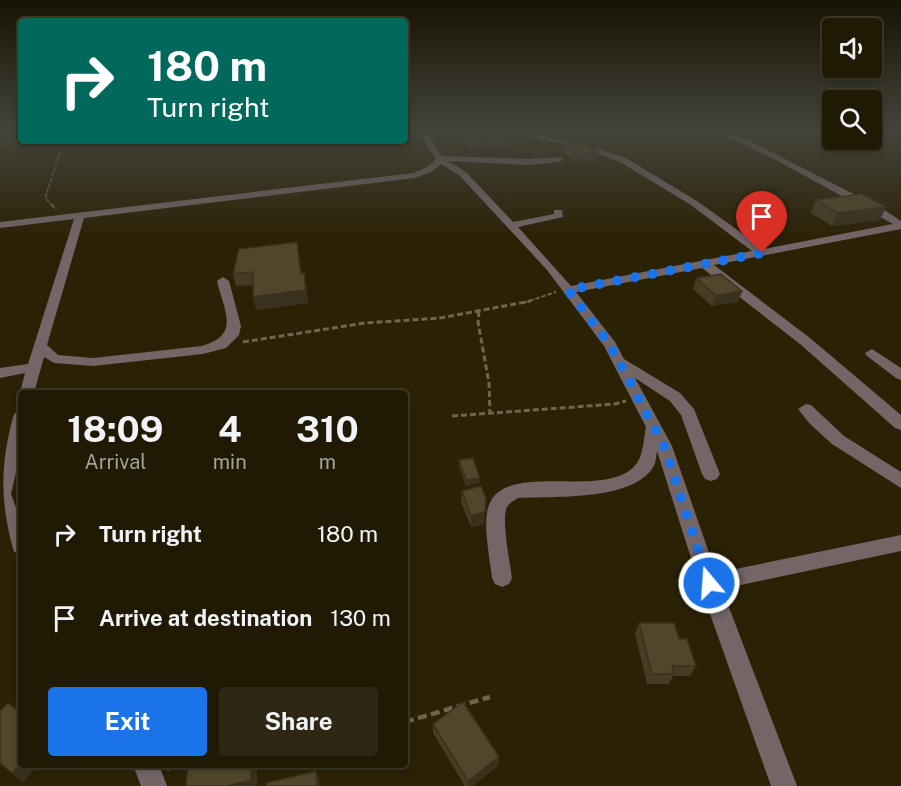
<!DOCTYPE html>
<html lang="en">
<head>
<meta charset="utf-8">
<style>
  body { margin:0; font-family:"Public Sans",sans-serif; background:#2d2713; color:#f1f3f6; height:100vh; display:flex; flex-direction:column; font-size:22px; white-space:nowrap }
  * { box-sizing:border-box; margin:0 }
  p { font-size:20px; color:#a2a19a }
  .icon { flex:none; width:33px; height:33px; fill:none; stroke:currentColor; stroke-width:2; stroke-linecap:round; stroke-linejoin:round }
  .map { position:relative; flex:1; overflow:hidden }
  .side { position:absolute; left:18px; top:390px; width:390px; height:378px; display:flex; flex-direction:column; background:#201a04; border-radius:6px; box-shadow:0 3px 9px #0003,0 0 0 2px #3d3826 }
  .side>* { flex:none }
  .top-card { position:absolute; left:18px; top:18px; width:390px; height:126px; border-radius:6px; box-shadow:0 3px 9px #0003,0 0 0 2px #3d3826; background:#00695c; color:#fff; overflow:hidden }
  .controls { position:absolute; left:822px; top:18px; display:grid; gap:12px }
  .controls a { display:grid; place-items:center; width:60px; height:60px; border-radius:6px; background:#201a04; box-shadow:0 3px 9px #0003,0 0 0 2px #3d3826; font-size:30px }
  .pin { position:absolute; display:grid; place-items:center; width:51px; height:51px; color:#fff; margin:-62px -26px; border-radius:50% 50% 50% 0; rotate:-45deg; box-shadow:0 0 6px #0007 }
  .pin .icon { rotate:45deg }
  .me { position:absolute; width:66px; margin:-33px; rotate:342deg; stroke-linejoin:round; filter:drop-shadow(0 0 4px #0008) }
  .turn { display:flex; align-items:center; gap:21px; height:126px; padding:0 30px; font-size:27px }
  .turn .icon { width:78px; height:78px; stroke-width:2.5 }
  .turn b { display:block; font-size:42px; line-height:51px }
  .eta { display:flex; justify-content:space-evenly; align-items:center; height:102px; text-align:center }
  .eta b { font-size:36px; font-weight:700; line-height:42px }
  .action { display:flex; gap:12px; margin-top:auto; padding:12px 30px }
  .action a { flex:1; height:69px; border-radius:6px; background:#1a73e8; color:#fff; font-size:24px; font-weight:700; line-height:69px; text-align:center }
  .action a+a { background:#2d2713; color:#f1f3f6 }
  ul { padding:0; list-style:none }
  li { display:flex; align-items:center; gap:18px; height:84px; padding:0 30px }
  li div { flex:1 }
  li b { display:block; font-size:22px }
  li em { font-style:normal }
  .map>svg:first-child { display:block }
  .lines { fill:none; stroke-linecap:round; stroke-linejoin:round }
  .path-far3 { stroke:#6d654e; stroke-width:1.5; stroke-dasharray:4 1.5; stroke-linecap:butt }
  .path-far2 { stroke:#6d654e; stroke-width:2; stroke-dasharray:4.5 2; stroke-linecap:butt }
  .path-far1 { stroke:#6d654e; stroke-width:3; stroke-dasharray:6 3; stroke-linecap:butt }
  .path { stroke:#6d654e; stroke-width:4.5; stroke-dasharray:9 4.5; stroke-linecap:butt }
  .minor { fill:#746567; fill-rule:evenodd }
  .wall { fill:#463c25 }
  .shaded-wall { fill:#39311e }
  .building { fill:#51462b; stroke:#39311e; stroke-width:1.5 }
  .route { stroke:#1a73e8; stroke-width:10; stroke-dasharray:0 18 }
</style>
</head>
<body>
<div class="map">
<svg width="901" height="786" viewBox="0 0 901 786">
  <rect width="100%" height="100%" fill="#2b2206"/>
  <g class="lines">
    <path class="path-far3" d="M 0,134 L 21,133
      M 0,146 L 21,139
      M 53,206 L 47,200 L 46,195 L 64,141"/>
    <path class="path-far2" d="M 51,204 L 56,209
      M 523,303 L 556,292"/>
    <path class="path-far1" d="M 479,311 L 478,322 L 489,383 L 490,413
      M 243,342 L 365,323 L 440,318 L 531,301
      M 452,416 L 615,404 L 626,401"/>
    <path class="path" d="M 405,722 L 490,697
      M 167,769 L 178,765"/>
    <path class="minor" d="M 416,129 L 424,129 L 426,133 L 468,129 L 486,130 L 482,132 L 429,137 L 442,156 L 529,159 L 562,157 L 563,159 L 559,162 L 529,165 L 448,161 L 466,172 L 513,222 L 549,215 L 554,214 L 554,210 L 562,210 L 563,217 L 518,227 L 571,286 L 752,251 L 691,205 L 620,162 L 587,150 L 497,129 L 511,129 L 589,146 L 626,158 L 697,201 L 764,249 L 893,224 L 776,160 L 711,129 L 721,129 L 750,141 L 883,209 L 901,221 L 901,229 L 714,265 L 810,338 L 901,415 L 901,430 L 895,428 L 800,344 L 702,268 L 576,292 L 615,342 L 624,359 L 680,393 L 694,409 L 720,474 L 717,479 L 711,481 L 705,479 L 702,474 L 681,415 L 670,401 L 635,378 L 672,446 L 716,573 L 901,535 L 901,551 L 722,589 L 797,786 L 771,786 L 699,583 L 657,451 C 656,457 656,464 652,469 C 629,501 554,496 518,498 C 515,500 510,502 507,507 C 501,518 510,563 512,578 L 509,584 L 502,587 L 495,584 L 492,578 C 490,559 482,522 489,505 C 506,459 610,502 637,463 C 643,455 644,437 646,427 L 604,346 L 547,270 L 460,176 L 441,164 L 433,171 L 415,178 L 84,218 L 47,345 L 58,355 L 93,358 L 202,346 C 241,335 224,311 217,281 L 223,277 L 229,281 L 241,326 L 239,335 L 226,348 L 203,354 L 93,366 L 54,363 L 44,357 L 34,393 L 21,393 L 21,395 L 20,393 L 25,373 L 0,378 L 0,368 L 28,364 L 74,219 L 0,228 L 0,222 L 413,173 L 427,167 L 436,159 Z
      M 621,129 L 640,129 L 624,133 L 620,131 Z
      M 872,349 L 901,368 L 901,380 L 896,378 L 867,356 L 865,353 Z
      M 806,404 L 811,405 L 844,436 L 901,472 L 901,488 L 832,444 L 810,424 L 798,409 Z
      M 21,412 L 21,451 L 11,494 L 21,521 L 21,554 L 14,552 C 0,503 0,466 13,417 L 15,413 Z
      M 133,765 L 159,765 L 167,786 L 141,786 Z"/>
  </g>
  <path class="wall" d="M 461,129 L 513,138 L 513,145 L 490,148 L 487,145 L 470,147 L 461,136 Z
    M 565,144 L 596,161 L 576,163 L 564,152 Z
    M 816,200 L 880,220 L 832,226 L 811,213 Z
    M 297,242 L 301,273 L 304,273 L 308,303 L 256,310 L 253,297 L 253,285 L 236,286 L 233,274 Z
    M 696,278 L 742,291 L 738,302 L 712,306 L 693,289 Z
    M 459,460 L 480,483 L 466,486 L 459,466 Z
    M 462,491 L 484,524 L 471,527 L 461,502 Z
    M 639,623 L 679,639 L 696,666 L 690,676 L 673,676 L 669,684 L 647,684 L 635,634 Z
    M 433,724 L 499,757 L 498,766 L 472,786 L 465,786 L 433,733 Z"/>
  <path class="shaded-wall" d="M 487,138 L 487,145 L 470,147 L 470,140 Z
    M 513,138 L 513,145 L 490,148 L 490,141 Z
    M 598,152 L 596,161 L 576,163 L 577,155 Z
    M 886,207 L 880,220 L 832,226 L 837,213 Z
    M 304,273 L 308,303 L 256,310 L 253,297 Z
    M 742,291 L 738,302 L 712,306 L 716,296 Z
    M 480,478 L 480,483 L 466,486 L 466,480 Z
    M 486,498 L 484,524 L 471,527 L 471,516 Z
    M 499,757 L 498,766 L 472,786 L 467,786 L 468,781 Z
    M 21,764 L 21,765 L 39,765 L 23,782 L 12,773 Z
    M 251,765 L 257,765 L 257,786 L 227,786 Z
    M 316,771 L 319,779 L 320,786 L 317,786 Z"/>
  <path class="building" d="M 461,129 L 504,129 L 513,138 L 490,141 L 487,138 L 470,140 Z
    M 565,144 L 587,144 L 598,152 L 577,155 Z
    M 862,194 L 886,207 L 837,213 L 816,200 Z
    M 297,242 L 301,274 L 304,273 L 306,290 L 253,297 L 253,272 L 233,274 L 239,249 Z
    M 721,274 L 742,291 L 716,296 L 696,278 Z
    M 473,458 L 480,478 L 466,480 L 459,460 Z
    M 481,486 L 486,498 L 485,512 L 471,516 L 462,491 Z
    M 639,623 L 674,623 L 679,639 L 687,639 L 696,666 L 672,666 L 674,674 L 652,674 Z
    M 463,702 L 499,757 L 468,781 L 433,724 Z
    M 8,703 L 21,713 L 21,764 L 12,773 L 0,763 L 0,711 Z
    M 188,765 L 251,765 L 251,780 L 227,786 L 186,786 Z
    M 316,771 L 317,786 L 266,786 L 266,783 Z"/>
  <linearGradient id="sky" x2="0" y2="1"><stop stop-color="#181303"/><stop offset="0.54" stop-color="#44443b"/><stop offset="1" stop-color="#44443b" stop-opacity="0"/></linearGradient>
  <rect width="901" height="239" fill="url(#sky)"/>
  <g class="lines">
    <path class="route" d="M 709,583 L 664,446 L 610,345 L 568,290 L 762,253"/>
  </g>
</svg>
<div class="controls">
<a><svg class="icon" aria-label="sound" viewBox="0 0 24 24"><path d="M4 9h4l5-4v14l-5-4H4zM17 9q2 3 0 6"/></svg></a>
<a><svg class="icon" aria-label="search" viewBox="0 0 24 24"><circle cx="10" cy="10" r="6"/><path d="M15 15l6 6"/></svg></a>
</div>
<div class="pin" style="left:762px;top:253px;background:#d93025"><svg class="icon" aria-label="arrive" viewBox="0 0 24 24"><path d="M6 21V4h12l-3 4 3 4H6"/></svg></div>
<svg class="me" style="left:709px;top:583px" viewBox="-20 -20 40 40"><circle r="17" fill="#1a73e8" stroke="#fff" stroke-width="3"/><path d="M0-11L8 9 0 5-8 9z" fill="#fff"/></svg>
<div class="top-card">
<div class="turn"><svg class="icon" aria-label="right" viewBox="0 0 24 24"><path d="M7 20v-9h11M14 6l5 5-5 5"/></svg><div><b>180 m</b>Turn right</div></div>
</div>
<section class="side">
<div class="eta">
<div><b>18:09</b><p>Arrival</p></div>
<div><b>4</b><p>min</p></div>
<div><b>310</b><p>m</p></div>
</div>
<ul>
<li><svg class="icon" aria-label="right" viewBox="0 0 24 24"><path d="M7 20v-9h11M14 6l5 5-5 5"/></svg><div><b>Turn right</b></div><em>180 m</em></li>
<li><svg class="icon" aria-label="arrive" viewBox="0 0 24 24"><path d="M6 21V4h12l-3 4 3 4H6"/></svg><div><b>Arrive at destination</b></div><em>130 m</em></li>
</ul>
<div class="action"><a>Exit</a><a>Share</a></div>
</section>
</div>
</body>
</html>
